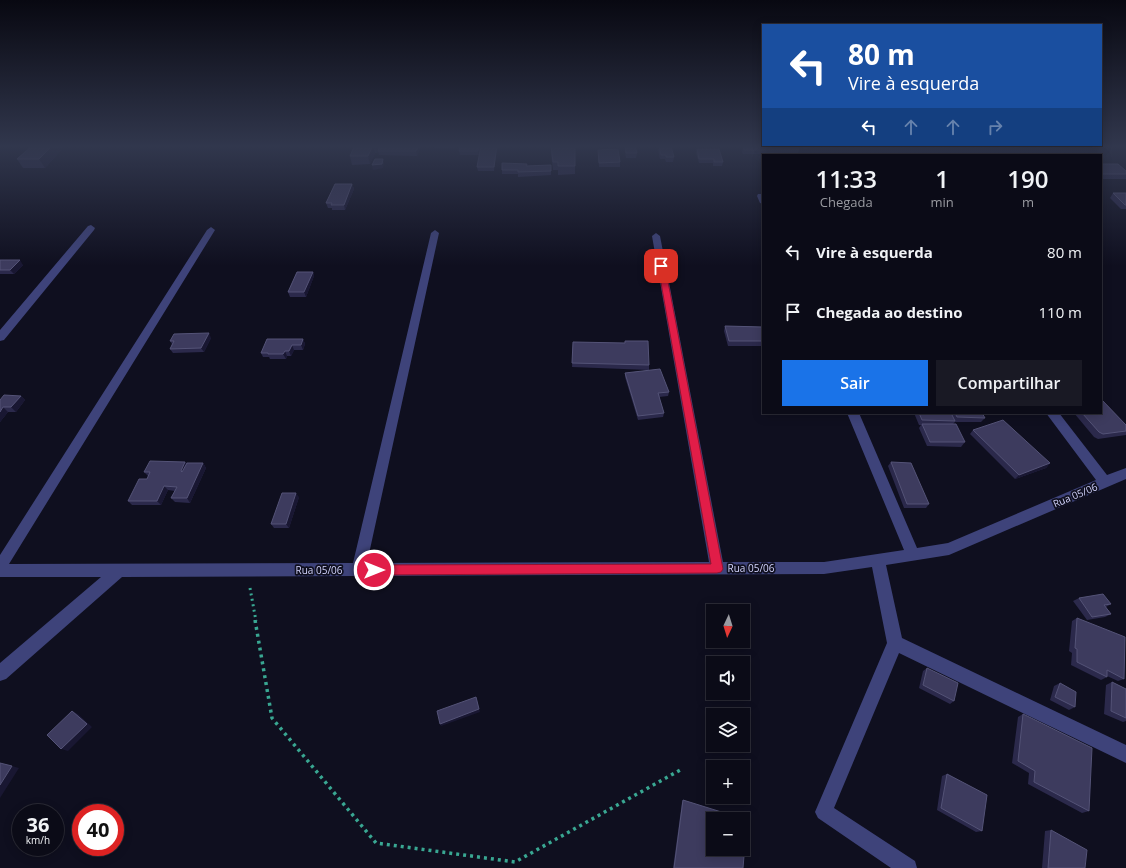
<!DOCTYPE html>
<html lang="pt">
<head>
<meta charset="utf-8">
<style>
  body { margin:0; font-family:"Open Sans",sans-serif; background:#191924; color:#f1f3f6; height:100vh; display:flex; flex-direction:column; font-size:15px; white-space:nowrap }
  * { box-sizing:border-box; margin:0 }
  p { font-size:13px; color:#9a9ba1 }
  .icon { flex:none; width:22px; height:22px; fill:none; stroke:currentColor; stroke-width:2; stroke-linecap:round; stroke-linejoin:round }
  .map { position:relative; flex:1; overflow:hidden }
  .side { position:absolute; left:762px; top:154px; width:340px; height:260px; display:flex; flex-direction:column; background:#0b0b17; border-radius:0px; box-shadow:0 2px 10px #0003,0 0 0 1px #2b2b36 }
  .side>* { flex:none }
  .hud { position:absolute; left:762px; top:24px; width:340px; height:122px; border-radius:0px; box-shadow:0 2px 10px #0003,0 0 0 1px #2b2b36; background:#1a4fa0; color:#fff; overflow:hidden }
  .needle { width:26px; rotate:184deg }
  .tools { position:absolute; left:706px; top:604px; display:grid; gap:8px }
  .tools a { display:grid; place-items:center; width:44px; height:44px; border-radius:0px; background:#0b0b17; box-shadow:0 2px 10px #0003,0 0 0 1px #2b2b36; font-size:20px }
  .speed { position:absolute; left:12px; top:804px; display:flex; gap:8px; font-size:20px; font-weight:700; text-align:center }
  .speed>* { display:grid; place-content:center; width:52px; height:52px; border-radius:50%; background:#0b0b17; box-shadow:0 2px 10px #0003,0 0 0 1px #2b2b36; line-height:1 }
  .speed small { font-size:10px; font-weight:400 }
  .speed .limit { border:6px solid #d22; background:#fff; color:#111 }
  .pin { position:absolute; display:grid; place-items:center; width:34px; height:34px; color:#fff; margin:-17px; border-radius:8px; box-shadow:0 2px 6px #0006 }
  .me { position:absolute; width:44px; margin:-22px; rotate:90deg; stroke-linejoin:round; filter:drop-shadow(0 0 3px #0008) }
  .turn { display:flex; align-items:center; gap:14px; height:84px; padding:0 20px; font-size:18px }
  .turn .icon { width:52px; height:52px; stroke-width:2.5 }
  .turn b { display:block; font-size:28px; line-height:34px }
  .lanes { display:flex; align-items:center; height:38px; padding:0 20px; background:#0003; justify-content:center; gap:20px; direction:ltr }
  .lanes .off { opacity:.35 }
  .eta { display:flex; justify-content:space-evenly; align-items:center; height:68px; text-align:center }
  .eta b { font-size:24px; font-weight:600; line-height:28px }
  .primary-button { display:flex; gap:8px; margin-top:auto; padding:8px 20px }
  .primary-button a { flex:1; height:46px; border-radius:0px; background:#1a73e8; color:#fff; font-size:16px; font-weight:600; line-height:46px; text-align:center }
  .primary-button a+a { background:#191924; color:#f1f3f6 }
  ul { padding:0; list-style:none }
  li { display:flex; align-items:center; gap:12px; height:60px; padding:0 20px }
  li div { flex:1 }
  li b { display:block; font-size:15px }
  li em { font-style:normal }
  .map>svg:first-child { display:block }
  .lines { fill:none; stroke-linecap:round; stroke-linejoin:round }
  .path-far1 { stroke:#39a792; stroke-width:3; stroke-dasharray:2 3.5; stroke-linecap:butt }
  .path { stroke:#39a792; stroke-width:3.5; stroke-dasharray:3 4; stroke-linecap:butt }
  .minor { fill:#3e437a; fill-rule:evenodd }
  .wall { fill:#2b294b }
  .shaded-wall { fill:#191732 }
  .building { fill:#3d3b5e; stroke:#545377; fill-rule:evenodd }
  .route { fill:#e11d48; stroke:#92132f }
  .labels { text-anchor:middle; stroke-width:3.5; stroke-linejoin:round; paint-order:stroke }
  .street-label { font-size:10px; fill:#d1d2fb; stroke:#0f0f1f }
</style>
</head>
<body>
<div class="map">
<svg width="1126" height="868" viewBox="0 0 1126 868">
  <rect width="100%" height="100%" fill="#0f0f1f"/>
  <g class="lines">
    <path class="path-far1" d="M 250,588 L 256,621"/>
    <path class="path" d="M 255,620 L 272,718 L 376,843 L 515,862 L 682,769"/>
    <path class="minor" d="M 802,145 L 810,145 L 811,147 L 807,149 L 804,149 Z
      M 758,194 L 763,194 L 763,204 L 760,203 L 757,196 Z
      M 91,225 L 95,228 L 94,230 L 4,340 L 0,341 L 0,330 L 88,226 Z
      M 211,227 L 215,230 L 9,564 L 353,563 L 431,233 L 435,230 L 439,233 L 367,563 L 709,562 L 652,236 L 656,233 L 660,236 L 723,562 L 824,562 L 904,550 L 847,413 L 859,413 L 917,548 L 948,543 L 1096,480 L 1046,413 L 1059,413 L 1107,475 L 1126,468 L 1126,479 L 949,555 L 886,565 L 902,638 L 1126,745 L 1126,763 L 899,653 L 834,808 L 915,861 L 917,868 L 891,868 L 818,818 L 815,812 L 887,643 L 872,567 L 824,574 L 122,577 L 6,679 L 0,681 L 0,663 L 101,577 L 0,577 L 0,555 L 207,230 Z"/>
  </g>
  <path class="wall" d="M 352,145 L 421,145 L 417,156 L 379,155 L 378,151 L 377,153 L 375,153 L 370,164 L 352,165 L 350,156 L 353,148 Z
    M 460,145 L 480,145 L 479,155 L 460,155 L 459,151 Z
    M 497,145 L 494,171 L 478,171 L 477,167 Z
    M 551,145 L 575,166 L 575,174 L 558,175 L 558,170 L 553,170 L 551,153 Z
    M 624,145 L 635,145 L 637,153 L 636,158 L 626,158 Z
    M 659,145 L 674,157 L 673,162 L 666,162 L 665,159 L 660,159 L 658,150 Z
    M 748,145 L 798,145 L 797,146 L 799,150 L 798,154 L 801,155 L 770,155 L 770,154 L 743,154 L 742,152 L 743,147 L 749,148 Z
    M 63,148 L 45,168 L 23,168 L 17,159 Z
    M 697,149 L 723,162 L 722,166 L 713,166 L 713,163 L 699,163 L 696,153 Z
    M 598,150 L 620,162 L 620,167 L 599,167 Z
    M 1101,164 L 1126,171 L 1126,179 L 1101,179 Z
    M 551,165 L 551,175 L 518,177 L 518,174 L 502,174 L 502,170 L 526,166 Z
    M 352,184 L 354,189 L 345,210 L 332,210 L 332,208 L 328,208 L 326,203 Z
    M 1113,193 L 1126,193 L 1126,209 L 1121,209 L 1110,198 Z
    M 0,260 L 23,265 L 14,274 L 0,274 Z
    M 313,272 L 314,276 L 306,297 L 290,297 L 288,292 Z
    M 725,326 L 763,327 L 763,346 L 728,346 L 724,331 Z
    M 211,338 L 204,352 L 173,353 L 170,349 L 172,344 L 170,341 Z
    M 303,339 L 305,344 L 303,350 L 294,350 L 291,356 L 287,356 L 286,359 L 270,359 L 269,357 L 263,357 L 261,353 Z
    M 573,342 L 649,365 L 649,370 L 572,367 Z
    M 625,373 L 669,392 L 668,396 L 659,397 L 664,413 L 663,417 L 638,420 L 625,377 Z
    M 21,396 L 25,400 L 16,412 L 8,412 L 0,422 L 0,399 L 1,399 Z
    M 914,413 L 982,413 L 985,418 L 981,422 L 955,422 L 953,424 L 965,442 L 961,447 L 927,446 L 919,428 L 921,425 L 919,425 Z
    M 1074,413 L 1101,413 L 1126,425 L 1126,435 L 1098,439 L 1094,437 Z
    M 973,430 L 1050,463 L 1046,468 L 1015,479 L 970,434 Z
    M 185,462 L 187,463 L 203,463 L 206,468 L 190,503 L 175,502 L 171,498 L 175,491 L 168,490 L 161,505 L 132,505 L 128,501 L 147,479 L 148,476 L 144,472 Z
    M 891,462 L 929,504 L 926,508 L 904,508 L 888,466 Z
    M 299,497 L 289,528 L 274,528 L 271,524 Z
    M 1079,598 L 1111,604 L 1106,607 L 1111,614 L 1105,617 L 1087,620 L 1073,601 Z
    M 1077,618 L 1124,679 L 1118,681 L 1107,676 L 1107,677 L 1101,680 L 1071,665 L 1072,653 L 1069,651 L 1072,621 Z
    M 927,668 L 954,701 L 950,704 L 919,688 L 923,671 Z
    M 1112,682 L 1126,689 L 1126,721 L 1123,722 L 1104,714 L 1106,685 Z
    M 1060,683 L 1075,707 L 1069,710 L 1050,700 L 1054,686 Z
    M 1023,714 L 1089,811 L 1082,813 L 1028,784 L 1029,773 L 1012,763 L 1018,717 Z
    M 947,774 L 982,831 L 976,832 L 937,810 L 942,776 Z
    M 683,800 L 743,868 L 673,868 L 682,802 Z
    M 1051,830 L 1085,868 L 1042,868 L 1045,831 Z"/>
  <path class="shaded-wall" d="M 53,145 L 61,145 L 63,148 L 45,168 L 39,159 Z
    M 373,145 L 375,153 L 370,164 L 368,156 Z
    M 375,145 L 380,145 L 377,153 Z
    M 419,145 L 421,145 L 417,156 L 416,151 Z
    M 443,145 L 455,145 L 454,148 L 434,150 L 434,146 Z
    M 479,145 L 480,145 L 479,155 L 478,151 Z
    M 383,159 L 384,163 L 383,168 L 373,170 L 372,165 Z
    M 352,184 L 354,189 L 345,210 L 344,205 Z
    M 20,260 L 23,265 L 14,274 L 10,270 Z
    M 313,272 L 314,276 L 306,297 L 304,292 Z
    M 209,333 L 211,338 L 204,352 L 201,348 Z
    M 303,339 L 305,344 L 303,350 L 301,345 Z
    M 292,345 L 294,350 L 291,356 L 289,351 Z
    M 285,351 L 287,356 L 286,359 L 283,354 Z
    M 21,396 L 25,400 L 16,412 L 11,407 Z
    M 3,407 L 8,412 L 0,422 L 0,412 Z
    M 185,462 L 189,466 L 184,475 L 181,471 Z
    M 203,463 L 206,468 L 190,503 L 187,498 Z
    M 1050,463 L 1046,468 L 1015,479 L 1019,475 Z
    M 164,486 L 168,490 L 161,505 L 157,501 Z
    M 296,493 L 299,497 L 289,528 L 286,524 Z
    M 477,700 L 480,712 L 441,726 L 440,724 Z
    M 72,711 L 78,714 L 92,727 L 68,751 L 61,749 Z
    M 12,766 L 19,768 L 0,798 L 0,785 Z"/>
  <path class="building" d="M 33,145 L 53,145 L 39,159 L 17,159 Z
    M 355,145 L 375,145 L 373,145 L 368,156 L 350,156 Z
    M 380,145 L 419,145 L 416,151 L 378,151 Z
    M 460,145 L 479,145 L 478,151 L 459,151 Z
    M 481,145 L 497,145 L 494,167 L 477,167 Z
    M 551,145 L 575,145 L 575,166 L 558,166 L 558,162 L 553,162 Z
    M 625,145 L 635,145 L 637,153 L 626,153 Z
    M 659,145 L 671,146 L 674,157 L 666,157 L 666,155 L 661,155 Z
    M 750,145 L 797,145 L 799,150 L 744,150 L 743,147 L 751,148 Z
    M 618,149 L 620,162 L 599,163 L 598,150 Z
    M 697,149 L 719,149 L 723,162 L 714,162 L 714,159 L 699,159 Z
    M 770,153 L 800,154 L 801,155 L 771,155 Z
    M 375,159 L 383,159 L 382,164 L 372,165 Z
    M 502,163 L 527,164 L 526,166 L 551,165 L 551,171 L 518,172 L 518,170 L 502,170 Z
    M 1101,164 L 1118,164 L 1126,171 L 1126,174 L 1101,174 Z
    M 335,184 L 352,184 L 344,205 L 331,205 L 332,203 L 326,203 Z
    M 1113,193 L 1126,193 L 1126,205 L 1125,205 Z
    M 0,260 L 20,260 L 10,270 L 0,270 Z
    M 297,272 L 313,272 L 304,292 L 288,292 Z
    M 725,326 L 763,327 L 763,341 L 729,341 Z
    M 209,333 L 201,348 L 170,349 L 174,341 L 170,341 L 174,334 Z
    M 267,339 L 303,339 L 301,345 L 292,345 L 289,351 L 285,351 L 283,354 L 268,354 L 268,353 L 261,353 Z
    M 625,341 L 648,341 L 649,365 L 572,363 L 573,342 L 625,343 Z
    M 660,369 L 669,392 L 658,393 L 664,413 L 638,416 L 625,373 Z
    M 4,395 L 21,396 L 11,407 L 3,407 L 0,412 L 0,400 Z
    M 1101,399 L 1126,425 L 1126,431 L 1103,434 L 1099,432 L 1082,413 L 1101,413 Z
    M 919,413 L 951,413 L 955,421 L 922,420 Z
    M 955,413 L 982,413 L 985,418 L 957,417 Z
    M 1003,420 L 1050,463 L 1019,475 L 973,430 Z
    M 922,424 L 956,424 L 965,442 L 930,442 Z
    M 150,461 L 185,462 L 181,471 L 182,472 L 187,463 L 203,463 L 187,498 L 171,498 L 177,487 L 164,486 L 157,501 L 128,501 L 139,479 L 147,479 L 150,472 L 144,472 Z
    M 891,462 L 911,463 L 929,504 L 907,504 Z
    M 282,493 L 296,493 L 286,524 L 271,524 Z
    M 1103,594 L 1111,604 L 1104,605 L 1111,614 L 1092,617 L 1079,598 Z
    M 1077,618 L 1125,637 L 1124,679 L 1107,670 L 1107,677 L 1077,662 L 1077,649 L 1075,648 Z
    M 927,668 L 958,683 L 954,701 L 923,685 Z
    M 1112,682 L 1126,689 L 1126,718 L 1111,711 Z
    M 1060,683 L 1076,692 L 1075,707 L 1055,697 Z
    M 476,697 L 479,709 L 440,724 L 437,711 Z
    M 72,711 L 87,724 L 61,749 L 47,735 Z
    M 1023,714 L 1092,748 L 1089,811 L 1034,782 L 1035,771 L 1018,761 Z
    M 0,763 L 12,766 L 0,785 Z
    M 947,774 L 987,795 L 982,831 L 941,808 Z
    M 683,800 L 747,820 L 743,868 L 674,868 ZM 713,819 L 743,819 L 743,849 L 713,849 Z
    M 1051,830 L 1087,850 L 1085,868 L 1048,868 Z"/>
  <linearGradient id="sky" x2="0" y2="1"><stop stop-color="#080811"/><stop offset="0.55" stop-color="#31374d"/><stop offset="1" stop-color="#31374d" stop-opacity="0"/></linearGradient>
  <rect width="1126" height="266" fill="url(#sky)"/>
  <path class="route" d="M 661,264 L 665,266 L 723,569 L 721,572 L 717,573 L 374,575 L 370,573 L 368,570 L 370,566 L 374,565 L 711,564 L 658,266 Z"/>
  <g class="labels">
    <g class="street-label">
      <text transform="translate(1075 495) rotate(-23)" y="4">Rua 05/06</text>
      <text x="751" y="572">Rua 05/06</text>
      <text x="319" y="574">Rua 05/06</text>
    </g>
  </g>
</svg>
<div class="tools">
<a><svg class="needle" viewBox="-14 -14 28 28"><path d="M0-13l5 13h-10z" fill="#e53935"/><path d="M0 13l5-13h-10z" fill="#9a9ba1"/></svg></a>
<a><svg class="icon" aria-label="sound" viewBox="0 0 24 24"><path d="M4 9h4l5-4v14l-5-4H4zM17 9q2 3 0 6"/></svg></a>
<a><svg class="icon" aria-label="layers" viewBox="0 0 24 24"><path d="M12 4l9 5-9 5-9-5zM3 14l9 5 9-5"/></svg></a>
<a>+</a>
<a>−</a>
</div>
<div class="speed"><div>36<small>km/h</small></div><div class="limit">40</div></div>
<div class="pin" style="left:661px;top:266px;background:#d93025"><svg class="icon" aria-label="arrive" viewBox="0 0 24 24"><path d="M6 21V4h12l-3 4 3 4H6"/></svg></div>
<svg class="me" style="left:374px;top:570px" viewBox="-20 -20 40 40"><circle r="17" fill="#e11d48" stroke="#fff" stroke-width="3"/><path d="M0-11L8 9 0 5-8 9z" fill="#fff"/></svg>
<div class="hud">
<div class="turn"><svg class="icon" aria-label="left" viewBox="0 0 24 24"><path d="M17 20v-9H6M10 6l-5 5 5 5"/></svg><div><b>80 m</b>Vire à esquerda</div></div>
<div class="lanes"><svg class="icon" aria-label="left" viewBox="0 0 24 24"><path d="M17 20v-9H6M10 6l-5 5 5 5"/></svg><svg class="icon off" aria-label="ahead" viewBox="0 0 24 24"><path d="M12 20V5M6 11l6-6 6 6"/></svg><svg class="icon off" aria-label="ahead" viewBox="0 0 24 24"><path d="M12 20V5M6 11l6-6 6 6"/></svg><svg class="icon off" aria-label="right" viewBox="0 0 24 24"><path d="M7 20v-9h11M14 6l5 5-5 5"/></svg></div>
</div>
<section class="side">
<div class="eta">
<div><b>11:33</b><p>Chegada</p></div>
<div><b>1</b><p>min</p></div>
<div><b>190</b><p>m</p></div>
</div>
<ul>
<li><svg class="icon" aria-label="left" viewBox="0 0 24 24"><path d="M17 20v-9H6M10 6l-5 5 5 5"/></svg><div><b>Vire à esquerda</b></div><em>80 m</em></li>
<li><svg class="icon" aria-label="arrive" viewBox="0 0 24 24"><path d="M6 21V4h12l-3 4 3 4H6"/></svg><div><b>Chegada ao destino</b></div><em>110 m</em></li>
</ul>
<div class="primary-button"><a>Sair</a><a>Compartilhar</a></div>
</section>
</div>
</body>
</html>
